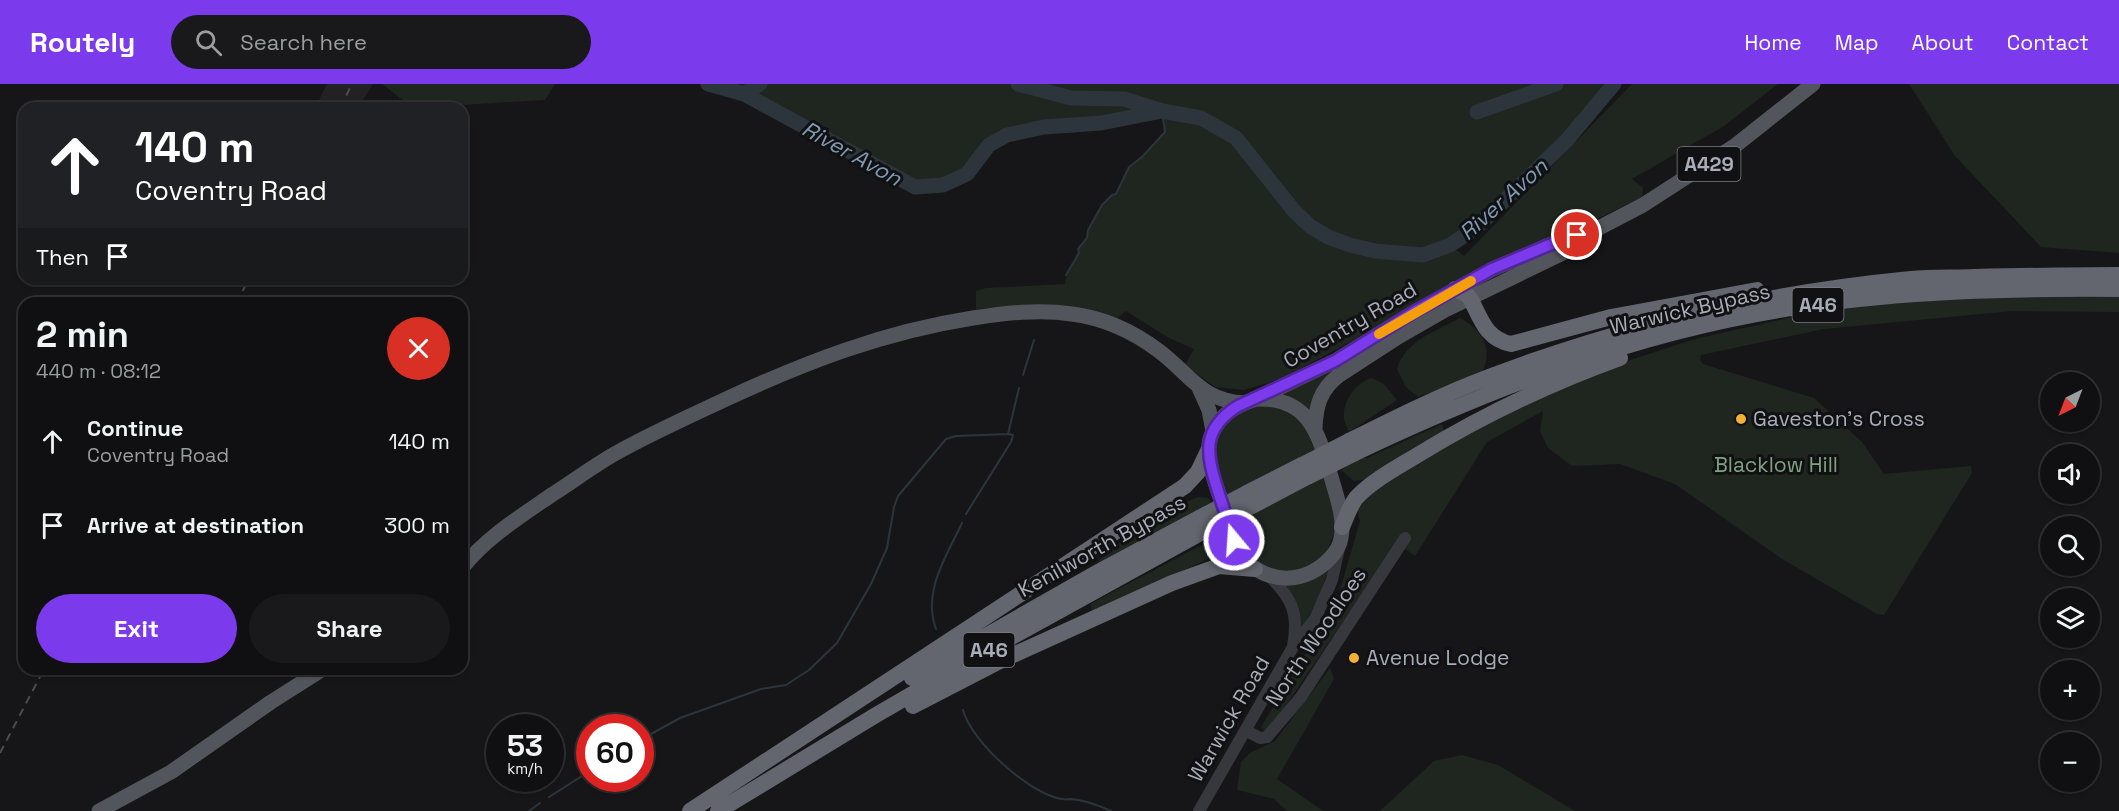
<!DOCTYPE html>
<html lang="en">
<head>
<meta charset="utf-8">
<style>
  body { margin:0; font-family:"Space Grotesk",sans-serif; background:#19191b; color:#f1f3f6; height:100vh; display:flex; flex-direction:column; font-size:22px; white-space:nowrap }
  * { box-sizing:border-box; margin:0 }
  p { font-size:20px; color:#9c9d9f }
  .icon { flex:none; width:33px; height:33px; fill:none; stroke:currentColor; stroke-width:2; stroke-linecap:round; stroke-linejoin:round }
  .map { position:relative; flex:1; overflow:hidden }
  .drawer { position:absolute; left:18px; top:213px; width:450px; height:378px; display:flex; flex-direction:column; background:#101012; border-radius:18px; box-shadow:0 2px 4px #0004,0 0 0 2px #303032 }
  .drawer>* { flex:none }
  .guide { position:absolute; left:18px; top:18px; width:450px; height:183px; border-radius:18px; box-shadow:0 2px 4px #0004,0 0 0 2px #303032; background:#202124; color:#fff; overflow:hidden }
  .needle { width:39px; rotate:222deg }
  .tools { position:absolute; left:2040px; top:288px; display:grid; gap:12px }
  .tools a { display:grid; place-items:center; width:60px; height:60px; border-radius:50%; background:#101012; box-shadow:0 2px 4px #0004,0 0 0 2px #303032; font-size:30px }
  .speed { position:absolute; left:486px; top:630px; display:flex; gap:12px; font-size:30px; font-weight:700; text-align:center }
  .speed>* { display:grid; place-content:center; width:78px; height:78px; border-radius:50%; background:#101012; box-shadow:0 2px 4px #0004,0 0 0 2px #303032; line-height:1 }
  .speed small { font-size:15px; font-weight:400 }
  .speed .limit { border:9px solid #d22; background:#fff; color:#111 }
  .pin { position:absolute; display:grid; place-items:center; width:51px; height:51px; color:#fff; margin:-26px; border:3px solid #fff; border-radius:50%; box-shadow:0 2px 6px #0007 }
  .me { position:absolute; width:66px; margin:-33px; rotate:342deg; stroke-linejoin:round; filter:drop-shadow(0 0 4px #0008) }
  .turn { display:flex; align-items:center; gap:21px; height:126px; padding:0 18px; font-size:27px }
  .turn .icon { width:78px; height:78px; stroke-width:2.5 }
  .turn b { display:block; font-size:42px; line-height:51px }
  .then { display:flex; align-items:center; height:57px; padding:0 18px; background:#0003; gap:12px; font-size:22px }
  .round { display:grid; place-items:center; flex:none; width:63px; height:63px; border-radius:32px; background:#19191b }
  .headline { display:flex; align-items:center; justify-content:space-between; height:102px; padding:0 18px }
  h1 { font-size:36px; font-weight:700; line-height:45px }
  .button { display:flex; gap:12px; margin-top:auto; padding:12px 18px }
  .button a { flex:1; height:69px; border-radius:36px; background:#7c3aed; color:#fff; font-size:24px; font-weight:700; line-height:69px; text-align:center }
  .button a+a { background:#19191b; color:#f1f3f6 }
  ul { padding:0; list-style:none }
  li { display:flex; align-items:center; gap:18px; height:84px; padding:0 18px }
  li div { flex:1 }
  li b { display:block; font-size:22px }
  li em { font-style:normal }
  header { display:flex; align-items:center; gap:36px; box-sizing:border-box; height:84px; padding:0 30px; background:#7c3aed; color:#fff }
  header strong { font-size:28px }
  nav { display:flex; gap:33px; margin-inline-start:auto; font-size:21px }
  .search { width:420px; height:54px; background:#19191b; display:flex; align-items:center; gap:15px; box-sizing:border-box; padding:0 21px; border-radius:33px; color:#9c9d9f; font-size:22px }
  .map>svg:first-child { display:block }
  .built { fill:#222225 }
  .green { fill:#1e261f }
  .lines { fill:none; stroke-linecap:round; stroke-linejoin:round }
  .stream { stroke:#2c353c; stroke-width:2 }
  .river { stroke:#2c353c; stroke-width:15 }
  .minor { stroke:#37383d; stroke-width:12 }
  .major { stroke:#53555c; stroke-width:15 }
  .highway { stroke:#63666e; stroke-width:16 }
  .rail { stroke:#4a4c52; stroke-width:2; stroke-dasharray:8 6; stroke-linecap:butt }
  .highway-bridge { stroke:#63666e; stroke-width:16 }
  .route-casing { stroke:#51269a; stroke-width:15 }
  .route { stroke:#7c3aed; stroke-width:10 }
  .slow { stroke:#f59e0b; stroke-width:10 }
  .poi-dot { fill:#f2b134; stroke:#111113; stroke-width:2 }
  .labels { text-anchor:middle; stroke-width:6; stroke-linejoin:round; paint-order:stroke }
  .shield { fill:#111113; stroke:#7b7e86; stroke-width:1.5 }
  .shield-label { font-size:20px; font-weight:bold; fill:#a8adb8 }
  .street-label { font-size:21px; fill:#a8adb8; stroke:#111113 }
  .poi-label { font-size:21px; fill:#a8adb8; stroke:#111113; text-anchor:start }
  .park-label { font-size:21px; fill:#7fa381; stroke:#111113 }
  .water-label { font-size:22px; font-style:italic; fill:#7f9bb3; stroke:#111113 }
</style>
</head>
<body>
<header>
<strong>Routely</strong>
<div class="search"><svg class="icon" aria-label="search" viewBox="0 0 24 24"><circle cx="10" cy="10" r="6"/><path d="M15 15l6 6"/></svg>Search here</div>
<nav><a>Home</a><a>Map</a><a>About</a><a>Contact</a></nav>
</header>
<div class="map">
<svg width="2119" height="727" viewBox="0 0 2119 727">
  <rect width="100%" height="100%" fill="#161618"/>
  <path class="built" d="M 327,0 L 373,0 L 358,24 L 315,24 Z"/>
  <path class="green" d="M 382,0 L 555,0 L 545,16 L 413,24 Z
    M 708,0 L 1610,0 L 1607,9 C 1562,62 1509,123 1450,160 L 1464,172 L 1632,0 L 1778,0 L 1724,42 L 1632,95 L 1643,104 L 1642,113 L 1369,248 L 1283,294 L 1244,306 L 1215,303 L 1185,281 L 1194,265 L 1169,254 L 1126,227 L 1116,235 L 1036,221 L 976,225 L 976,207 L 986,204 L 1065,200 C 1066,186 1078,177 1078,165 L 1087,154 L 1088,146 L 1102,121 L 1112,111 L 1117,110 L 1129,83 L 1142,73 L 1165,48 L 1161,27 L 1101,39 L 1044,43 L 1007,51 L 989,62 L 967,90 L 943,101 L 915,103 L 744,10 Z
    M 1909,0 L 2119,0 L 2119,169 L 2041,163 L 1955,72 Z
    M 2035,210 L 2119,212 L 2119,228 L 2012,227 L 1824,245 L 1701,271 L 1700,276 L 1703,280 L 1814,314 L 1862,358 L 1884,390 L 1971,382 L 1972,389 L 1884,531 L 1877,530 L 1782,475 L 1675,400 L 1620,380 L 1572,382 L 1548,364 L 1540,347 L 1543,327 L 1487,358 L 1415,472 L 1397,459 L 1280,630 L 1267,645 L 1263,646 L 1261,643 L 1328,532 L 1341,502 L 1360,437 L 1357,424 L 1373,407 L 1475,343 L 1615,281 L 1695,255 L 1806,230 L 1921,216 Z
    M 1460,234 C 1482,246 1494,265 1482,288 L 1418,313 L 1406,303 L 1397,285 C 1405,257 1436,247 1460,234 Z
    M 1366,269 L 1311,332 L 1275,312 Z
    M 1372,294 L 1384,300 L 1397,316 L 1349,348 C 1347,344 1345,339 1344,335 C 1342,317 1356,298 1372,294 Z
    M 1262,320 L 1292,327 L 1311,350 L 1336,436 L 1334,450 L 1327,467 L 1313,480 L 1294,488 L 1264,484 L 1246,471 L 1213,376 L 1219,348 L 1234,330 Z
    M 1442,340 L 1445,350 L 1369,395 L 1354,397 L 1341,386 L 1358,374 L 1367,374 Z
    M 1198,413 L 1208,414 L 1213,420 L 1100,482 L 1099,476 C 1132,447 1157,430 1198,413 Z
    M 1226,448 L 1229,458 L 1225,467 L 1131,511 L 1092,527 L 1090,520 Z
    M 1330,482 L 1319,512 L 1302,547 L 1283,500 Z
    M 1330,584 L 1334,595 L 1277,695 L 1323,727 L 1287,727 L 1274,715 L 1237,706 L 1241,678 L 1250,669 L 1275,657 Z
    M 1462,671 L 1498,681 L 1575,727 L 1380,727 L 1434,677 Z"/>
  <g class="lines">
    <path class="stream" d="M 1066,191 L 1079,169 L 1078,165 L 1087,154 L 1088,146 L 1102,121 L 1112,111 L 1116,110 L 1129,83 L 1142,73 L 1165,48 L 1162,27
      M 1023,291 L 1034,256
      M 966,430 L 1011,358 L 1013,351 L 1008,350 L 1019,304
      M 936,545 C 922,508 946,473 962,439
      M 963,626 C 971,657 1029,710 1062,715 C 1068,716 1066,715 1071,715 C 1084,716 1100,722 1111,727
      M 640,656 L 680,634 L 761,605 L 786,601 L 809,586 L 837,559 L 871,500 L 887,464 L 894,423 L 898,412 L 946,355 L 956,352 L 1008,350
      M 549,713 L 590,687
      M 529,727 L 540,719"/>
    <path class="river" d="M 708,0 L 744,10 L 915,103 L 943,101 L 967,90 L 989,61 L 1007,51 L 1044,43 L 1101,39 L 1162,27
      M 1018,0 L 1071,14 L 1124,15 L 1162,27 L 1201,34 L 1236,54 L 1294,127 L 1310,142 L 1328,153 L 1350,161 L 1375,167 L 1423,171 L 1450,161 L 1476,144 L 1567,56 L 1614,0
      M 744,10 L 760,0
      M 1477,28 L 1556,0"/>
    <path class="minor" d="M 1269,492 C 1292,514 1299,529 1293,562
      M 1247,647 L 1260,654 L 1267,653 L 1301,613 L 1405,454
      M 1199,727 L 1293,563 L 1315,535 L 1332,496 L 1339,464"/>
    <path class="major" d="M 1199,304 L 1209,326 L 1213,347
      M 1256,315 L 1335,277 L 1414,228 L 1493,185 L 1561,156 L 1595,146 L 1643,121 L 1736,61 L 1813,0
      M 1256,315 C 1312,313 1319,353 1332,396 C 1337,414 1345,435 1341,454 C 1339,468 1325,481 1312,488 C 1283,502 1249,491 1236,460 C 1229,445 1225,428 1220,413 C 1214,395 1205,374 1210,355 C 1216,333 1236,321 1256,315 Z
      M 1315,344 C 1316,322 1320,306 1338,292 L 1398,253 L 1445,226 L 1569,166 L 1588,152
      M 462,484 C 487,453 521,432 553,410 C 575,396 596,380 618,368 C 652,349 688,333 724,316 C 806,278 883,248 973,234 C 1005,229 1039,225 1072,230 C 1103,234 1134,248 1159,267 C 1191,291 1201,317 1245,319
      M 99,727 L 171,688 L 271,618 L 323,585"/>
    <path class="highway" d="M 1455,205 C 1459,207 1465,208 1468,212 C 1471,215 1473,220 1475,224 C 1483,241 1490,256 1511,260 L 1611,233 L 1757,206
      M 1349,357 C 1395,334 1441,311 1489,293 C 1625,241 1766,209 1911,195 C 1932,193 1953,194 1974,193 C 2022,192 2071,191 2119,191
      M 1355,369 C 1496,302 1643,246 1798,223 C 1904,207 2012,204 2119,205
      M 1247,409 L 1302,381
      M 1254,421 L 1309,392
      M 1342,443 C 1346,434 1350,422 1356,414 C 1372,397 1396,384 1416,372 C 1481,332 1548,300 1620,274
      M 912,594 L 1100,487 L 1199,434
      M 913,622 L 1000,577 L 1172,499 L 1219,482 L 1255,485
      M 690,727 L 1185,402 L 1198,388 L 1208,367
      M 718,727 L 876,631 L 997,561 L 1206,446"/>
    <path class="rail" d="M 340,24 L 352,0
      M 236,219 L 249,195
      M 0,669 L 44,585"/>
    <path class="highway-bridge" d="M 1302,381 L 1349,357
      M 1309,392 L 1355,369
      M 1199,434 L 1247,409
      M 1206,446 L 1254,421"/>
  </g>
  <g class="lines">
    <g class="route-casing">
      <path id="route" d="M 1234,456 C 1229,440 1223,423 1218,407 C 1206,370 1201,345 1238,322 L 1335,277 L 1414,228 L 1492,185 L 1549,161 L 1577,151"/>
    </g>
    <use href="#route" class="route"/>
    <path class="slow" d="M 1379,250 L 1471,197"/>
  </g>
  <g class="poi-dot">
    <circle cx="1741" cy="335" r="6"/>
    <circle cx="1354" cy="574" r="6"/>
  </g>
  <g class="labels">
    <g class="shield">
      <rect x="1677.5" y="63" width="63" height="34" rx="4.5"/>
      <rect x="1792.5" y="204" width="51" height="34" rx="4.5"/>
      <rect x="963.5" y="549" width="51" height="34" rx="4.5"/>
    </g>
    <g class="shield-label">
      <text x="1709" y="87">A429</text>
      <text x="1818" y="228">A46</text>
      <text x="989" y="573">A46</text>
    </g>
    <g class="street-label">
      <text transform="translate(1690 225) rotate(-13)" y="7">Warwick Bypass</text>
      <text transform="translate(1350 241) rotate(-30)" y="7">Coventry Road</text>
      <text transform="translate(1102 462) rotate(-29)" y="7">Kenilworth Bypass</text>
      <text transform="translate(1316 553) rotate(-56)" y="7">North Woodloes</text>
      <text transform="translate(1229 635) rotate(-60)" y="7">Warwick Road</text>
    </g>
    <g class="poi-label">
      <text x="1753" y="342">Gaveston's Cross</text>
      <text x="1366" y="581">Avenue Lodge</text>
    </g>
    <g class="park-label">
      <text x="1776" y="388">Blacklow Hill</text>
    </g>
    <g class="water-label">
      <text transform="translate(852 69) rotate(29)" y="8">River Avon</text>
      <text transform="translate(1503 115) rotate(-42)" y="8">River Avon</text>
    </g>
  </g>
</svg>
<div class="tools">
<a><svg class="needle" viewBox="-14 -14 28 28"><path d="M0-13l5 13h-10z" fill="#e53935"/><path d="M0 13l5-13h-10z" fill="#9c9d9f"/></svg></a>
<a><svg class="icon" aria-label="sound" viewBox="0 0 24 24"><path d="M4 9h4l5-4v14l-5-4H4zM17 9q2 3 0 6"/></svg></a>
<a><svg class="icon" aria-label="search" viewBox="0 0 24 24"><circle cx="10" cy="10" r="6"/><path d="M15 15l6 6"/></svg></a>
<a><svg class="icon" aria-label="layers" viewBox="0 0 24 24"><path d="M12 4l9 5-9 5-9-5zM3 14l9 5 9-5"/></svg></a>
<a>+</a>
<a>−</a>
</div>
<div class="speed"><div>53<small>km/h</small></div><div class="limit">60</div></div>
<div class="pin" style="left:1577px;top:151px;background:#d93025"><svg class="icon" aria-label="arrive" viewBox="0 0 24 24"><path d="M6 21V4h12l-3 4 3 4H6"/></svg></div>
<svg class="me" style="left:1234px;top:456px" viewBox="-20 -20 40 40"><circle r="17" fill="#7c3aed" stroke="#fff" stroke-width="3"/><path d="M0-11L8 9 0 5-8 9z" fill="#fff"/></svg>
<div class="guide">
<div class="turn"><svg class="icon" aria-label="ahead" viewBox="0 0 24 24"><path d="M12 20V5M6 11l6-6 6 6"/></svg><div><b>140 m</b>Coventry Road</div></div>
<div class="then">Then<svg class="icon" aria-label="arrive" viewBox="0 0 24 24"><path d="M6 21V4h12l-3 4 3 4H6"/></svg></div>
</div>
<section class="drawer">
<div class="headline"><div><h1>2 min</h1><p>440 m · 08:12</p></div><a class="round" style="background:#d93025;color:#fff"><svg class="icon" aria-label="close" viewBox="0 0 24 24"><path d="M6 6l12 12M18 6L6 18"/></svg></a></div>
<ul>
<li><svg class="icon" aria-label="ahead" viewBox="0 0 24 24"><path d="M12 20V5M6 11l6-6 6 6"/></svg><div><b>Continue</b><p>Coventry Road</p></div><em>140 m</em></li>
<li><svg class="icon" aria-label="arrive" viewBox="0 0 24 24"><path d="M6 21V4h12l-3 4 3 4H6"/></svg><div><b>Arrive at destination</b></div><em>300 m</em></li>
</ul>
<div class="button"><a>Exit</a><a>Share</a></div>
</section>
</div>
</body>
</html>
